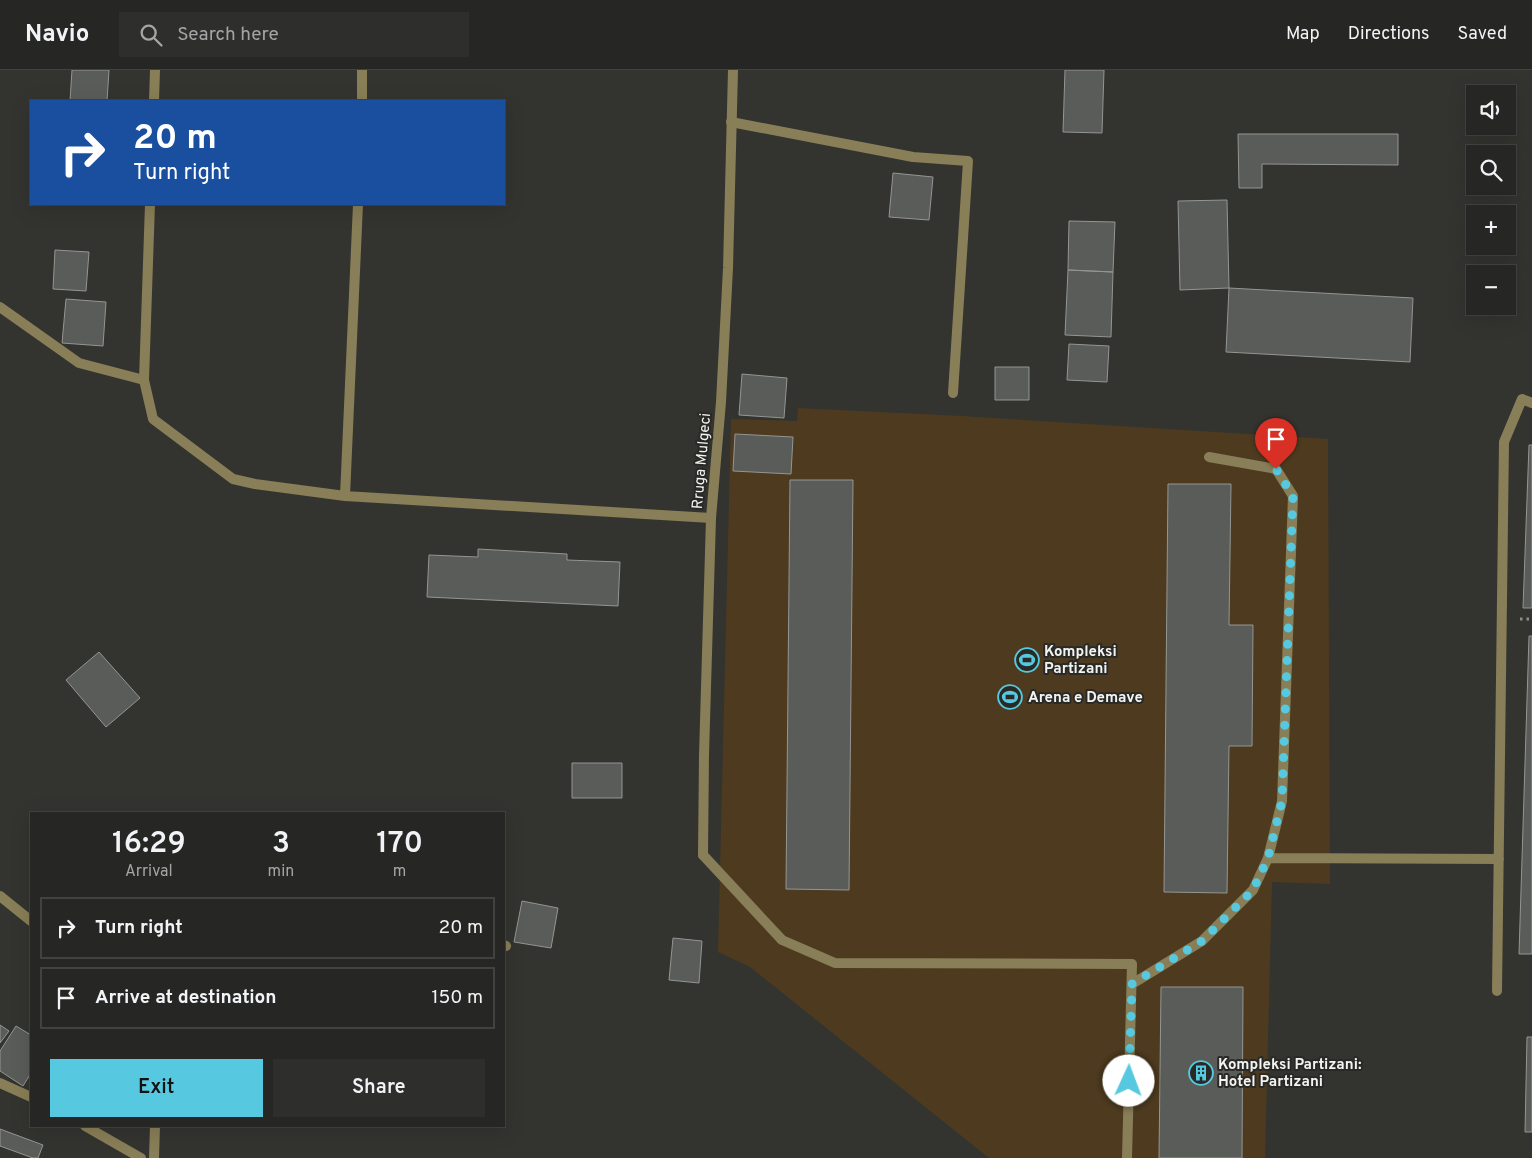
<!DOCTYPE html>
<html lang="en">
<head>
<meta charset="utf-8">
<style>
  body { margin:0; font-family:Overpass,sans-serif; background:#2e2e2c; color:#f1f3f6; height:100vh; display:flex; flex-direction:column; font-size:19px; white-space:nowrap }
  * { box-sizing:border-box; margin:0 }
  p { font-size:16px; color:#a4a5a6 }
  .icon { flex:none; width:28px; height:28px; fill:none; stroke:currentColor; stroke-width:2; stroke-linecap:round; stroke-linejoin:round }
  .map { position:relative; flex:1; overflow:hidden }
  .details { position:absolute; left:30px; top:742px; width:475px; height:315px; display:flex; flex-direction:column; background:#262624; border-radius:0px; box-shadow:0 5px 20px #0002,0 0 0 1px #424341 }
  .details>* { flex:none }
  .guide { position:absolute; left:30px; top:30px; width:475px; height:105px; border-radius:0px; box-shadow:0 5px 20px #0002,0 0 0 1px #424341; background:#1a4fa0; color:#fff; overflow:hidden }
  .controls { position:absolute; left:1466px; top:15px; display:grid; gap:10px }
  .controls a { display:grid; place-items:center; width:50px; height:50px; border-radius:0px; background:#262624; box-shadow:0 5px 20px #0002,0 0 0 1px #424341; font-size:25px }
  .pin { position:absolute; display:grid; place-items:center; width:42px; height:42px; color:#fff; margin:-51px -21px; border-radius:50% 50% 50% 0; rotate:-45deg; box-shadow:0 0 5px #0007 }
  .pin .icon { rotate:45deg }
  .me { position:absolute; width:55px; margin:-28px; rotate:2deg; stroke-linejoin:round; filter:drop-shadow(0 0 4px #0008) }
  .turn { display:flex; align-items:center; gap:18px; height:105px; padding:0 20px; font-size:22px }
  .turn .icon { width:65px; height:65px; stroke-width:2.5 }
  .turn b { display:block; font-size:35px; line-height:42px }
  .eta { display:flex; justify-content:space-evenly; align-items:center; height:85px; text-align:center }
  .eta b { font-size:30px; font-weight:600; line-height:35px }
  .action { display:flex; gap:10px; margin-top:auto; padding:10px 20px }
  .action a { flex:1; height:58px; border-radius:0px; background:#56c9e0; color:#111; font-size:20px; font-weight:600; line-height:58px; text-align:center }
  .action a+a { background:#2e2e2c; color:#f1f3f6 }
  ul { padding:0; list-style:none }
  li { display:flex; align-items:center; gap:15px; height:62px; margin:0 10px 8px; padding:0 10px; border:2px solid #424341; border-radius:0px }
  li div { flex:1 }
  li b { display:block; font-size:19px }
  li em { font-style:normal }
  header { display:flex; align-items:center; gap:30px; box-sizing:border-box; height:70px; padding:0 25px; background:#262624; border-bottom:1px solid #424341 }
  header strong { font-size:24px }
  nav { display:flex; gap:28px; margin-inline-start:auto; font-size:18px }
  .search { width:350px; height:45px; background:#2e2e2c; display:flex; align-items:center; gap:12px; box-sizing:border-box; padding:0 18px; border-radius:0px; color:#a4a5a6; font-size:19px }
  .map>svg:first-child { display:block }
  .green { fill:#4e3b1f }
  .building { fill:#5a5c59; stroke:#949693 }
  .lines { fill:none; stroke-linecap:round; stroke-linejoin:round }
  .path { stroke:#8d8d8a; stroke-width:3; stroke-dasharray:2.5 4; stroke-linecap:butt }
  .lane { stroke:#887e57; stroke-width:10 }
  .street { stroke:#887e57; stroke-width:10 }
  .route { stroke:#56c9e0; stroke-width:9; stroke-dasharray:0 16.2 }
  .labels { text-anchor:middle; stroke-width:4; stroke-linejoin:round; paint-order:stroke }
  .street-label { font-size:15px; fill:#f3f3f1; stroke:#292926 }
  .poi-label { font-size:15px; font-weight:bold; fill:#f3f3f1; stroke:#292926; text-anchor:start }
</style>
</head>
<body>
<header>
<strong>Navio</strong>
<div class="search"><svg class="icon" aria-label="search" viewBox="0 0 24 24"><circle cx="10" cy="10" r="6"/><path d="M15 15l6 6"/></svg>Search here</div>
<nav><a>Map</a><a>Directions</a><a>Saved</a></nav>
</header>
<div class="map">
<svg width="1532" height="1088" viewBox="0 0 1532 1088">
  <rect width="100%" height="100%" fill="#333330"/>
  <path class="green" d="M 798,338 L 962,346 L 1328,369 L 1330,814 L 1272,812 L 1265,1088 L 989,1088 L 750,897 L 718,882 L 731,349 L 797,351 Z"/>
  <path class="building" d="M 72,0 L 109,0 L 107,31 L 70,31 Z
    M 1065,0 L 1104,0 L 1102,63 L 1063,62 Z
    M 1238,64 L 1398,64 L 1398,95 L 1262,94 L 1262,118 L 1239,118 Z
    M 893,103 L 933,107 L 929,150 L 889,147 Z
    M 1227,130 L 1229,218 L 1180,220 L 1178,131 Z
    M 1069,151 L 1115,152 L 1113,202 L 1068,200 Z
    M 55,180 L 89,182 L 86,221 L 53,219 Z
    M 1068,200 L 1113,202 L 1111,267 L 1065,265 Z
    M 1229,218 L 1413,228 L 1410,292 L 1226,282 Z
    M 66,229 L 106,232 L 103,276 L 62,273 Z
    M 1069,274 L 1109,276 L 1107,312 L 1067,310 Z
    M 995,297 L 1029,297 L 1029,330 L 995,330 Z
    M 742,304 L 787,308 L 784,348 L 739,345 Z
    M 735,364 L 793,367 L 791,404 L 733,401 Z
    M 1529,375 L 1532,375 L 1532,538 L 1523,538 Z
    M 790,410 L 853,410 L 849,820 L 786,819 Z
    M 1168,414 L 1231,414 L 1229,555 L 1253,555 L 1252,676 L 1229,676 L 1227,823 L 1164,822 Z
    M 478,479 L 567,484 L 567,490 L 620,492 L 618,536 L 427,527 L 429,485 L 478,487 Z
    M 1529,566 L 1532,566 L 1532,884 L 1519,884 Z
    M 99,582 L 140,628 L 106,657 L 66,610 Z
    M 572,693 L 622,693 L 622,728 L 572,728 Z
    M 522,831 L 558,838 L 551,878 L 514,872 Z
    M 673,868 L 702,871 L 699,913 L 669,910 Z
    M 1161,917 L 1243,917 L 1242,1088 L 1159,1088 Z
    M 0,955 L 9,961 L 0,973 Z
    M 16,956 L 31,965 L 31,1003 L 23,1016 L 0,1001 L 0,981 Z
    M 1527,967 L 1532,967 L 1532,1062 L 1525,1062 Z
    M 0,1059 L 43,1075 L 38,1088 L 33,1088 L 0,1076 Z"/>
  <g class="lines">
    <path class="path" d="M 1520,549 L 1532,549"/>
    <path class="lane" d="M 154,31 L 155,0
      M 362,31 L 362,0
      M 731,52 L 913,87 L 968,91 L 953,323
      M 0,237 L 79,293 L 144,310 L 153,349 L 233,409 L 255,414 L 345,426 L 711,448
      M 144,310 L 150,134
      M 345,426 L 358,134
      M 703,785 L 782,870 L 835,893 L 1132,894 L 1127,1088
      M 1268,788 L 1499,789
      M 0,826 L 31,851
      M 504,875 L 506,876
      M 1132,914 L 1202,871 L 1253,820 L 1268,788 L 1282,731 L 1293,426 L 1276,399 L 1209,387
      M 1497,921 L 1504,372 L 1522,329 L 1532,333
      M 154,1088 L 155,1056"/>
    <path class="street" d="M 703,785 L 704,685 L 711,448 L 721,332 L 728,198 L 733,0
      M 0,1013 L 31,1027
      M 85,1056 L 141,1088"/>
  </g>
  <g class="lines">
    <path class="route" d="M 1129,1011 L 1132,914 L 1202,871 L 1253,820 L 1268,788 L 1282,731 L 1293,426 L 1276,399"/>
  </g>
  <defs>
    <g id="stadium-ring" transform="scale(1.25)"><circle r="9.5" fill="#292926" stroke="#56c9e0" stroke-width="1.5"/><path d="M0-5a6.5 5 0 1 0 0 10a6.5 5 0 1 0 0-10ZM-3.5-1.8h7v3.6h-7Z" fill="#56c9e0"/></g>
    <g id="building-ring" transform="scale(1.25)"><circle r="9.5" fill="#292926" stroke="#56c9e0" stroke-width="1.5"/><path d="M-4-6H4V6H1V3H-1V6H-4ZM-2.5-4.3h1.7v1.8h-1.7ZM.8-4.3h1.7v1.8H.8ZM-2.5-1h1.7V.8h-1.7ZM.8-1h1.7V.8H.8Z" fill="#56c9e0"/></g>
  </defs>
  <g fill-rule="evenodd">
    <use href="#stadium-ring" x="1027" y="590"/>
    <use href="#stadium-ring" x="1010" y="627"/>
    <use href="#building-ring" x="1201" y="1003"/>
  </g>
  <g class="labels">
    <g class="street-label">
      <text transform="translate(701 391) rotate(-85)" y="5">Rruga Mulgeci</text>
    </g>
    <g class="poi-label">
      <text x="1044" y="586">Kompleksi<tspan x="1044" dy="17">Partizani</tspan></text>
      <text x="1028" y="632">Arena e Demave</text>
      <text x="1218" y="999">Kompleksi Partizani:<tspan x="1218" dy="17">Hotel Partizani</tspan></text>
    </g>
  </g>
</svg>
<div class="controls">
<a><svg class="icon" aria-label="sound" viewBox="0 0 24 24"><path d="M4 9h4l5-4v14l-5-4H4zM17 9q2 3 0 6"/></svg></a>
<a><svg class="icon" aria-label="search" viewBox="0 0 24 24"><circle cx="10" cy="10" r="6"/><path d="M15 15l6 6"/></svg></a>
<a>+</a>
<a>−</a>
</div>
<div class="pin" style="left:1276px;top:399px;background:#d93025"><svg class="icon" aria-label="arrive" viewBox="0 0 24 24"><path d="M6 21V4h12l-3 4 3 4H6"/></svg></div>
<svg class="me" style="left:1129px;top:1011px" viewBox="-20 -20 40 40"><circle r="19" fill="#fff"/><path d="M0-13L10 11 0 6-10 11z" fill="#56c9e0"/></svg>
<div class="guide">
<div class="turn"><svg class="icon" aria-label="right" viewBox="0 0 24 24"><path d="M7 20v-9h11M14 6l5 5-5 5"/></svg><div><b>20 m</b>Turn right</div></div>
</div>
<section class="details">
<div class="eta">
<div><b>16:29</b><p>Arrival</p></div>
<div><b>3</b><p>min</p></div>
<div><b>170</b><p>m</p></div>
</div>
<ul>
<li><svg class="icon" aria-label="right" viewBox="0 0 24 24"><path d="M7 20v-9h11M14 6l5 5-5 5"/></svg><div><b>Turn right</b></div><em>20 m</em></li>
<li><svg class="icon" aria-label="arrive" viewBox="0 0 24 24"><path d="M6 21V4h12l-3 4 3 4H6"/></svg><div><b>Arrive at destination</b></div><em>150 m</em></li>
</ul>
<div class="action"><a>Exit</a><a>Share</a></div>
</section>
</div>
</body>
</html>
